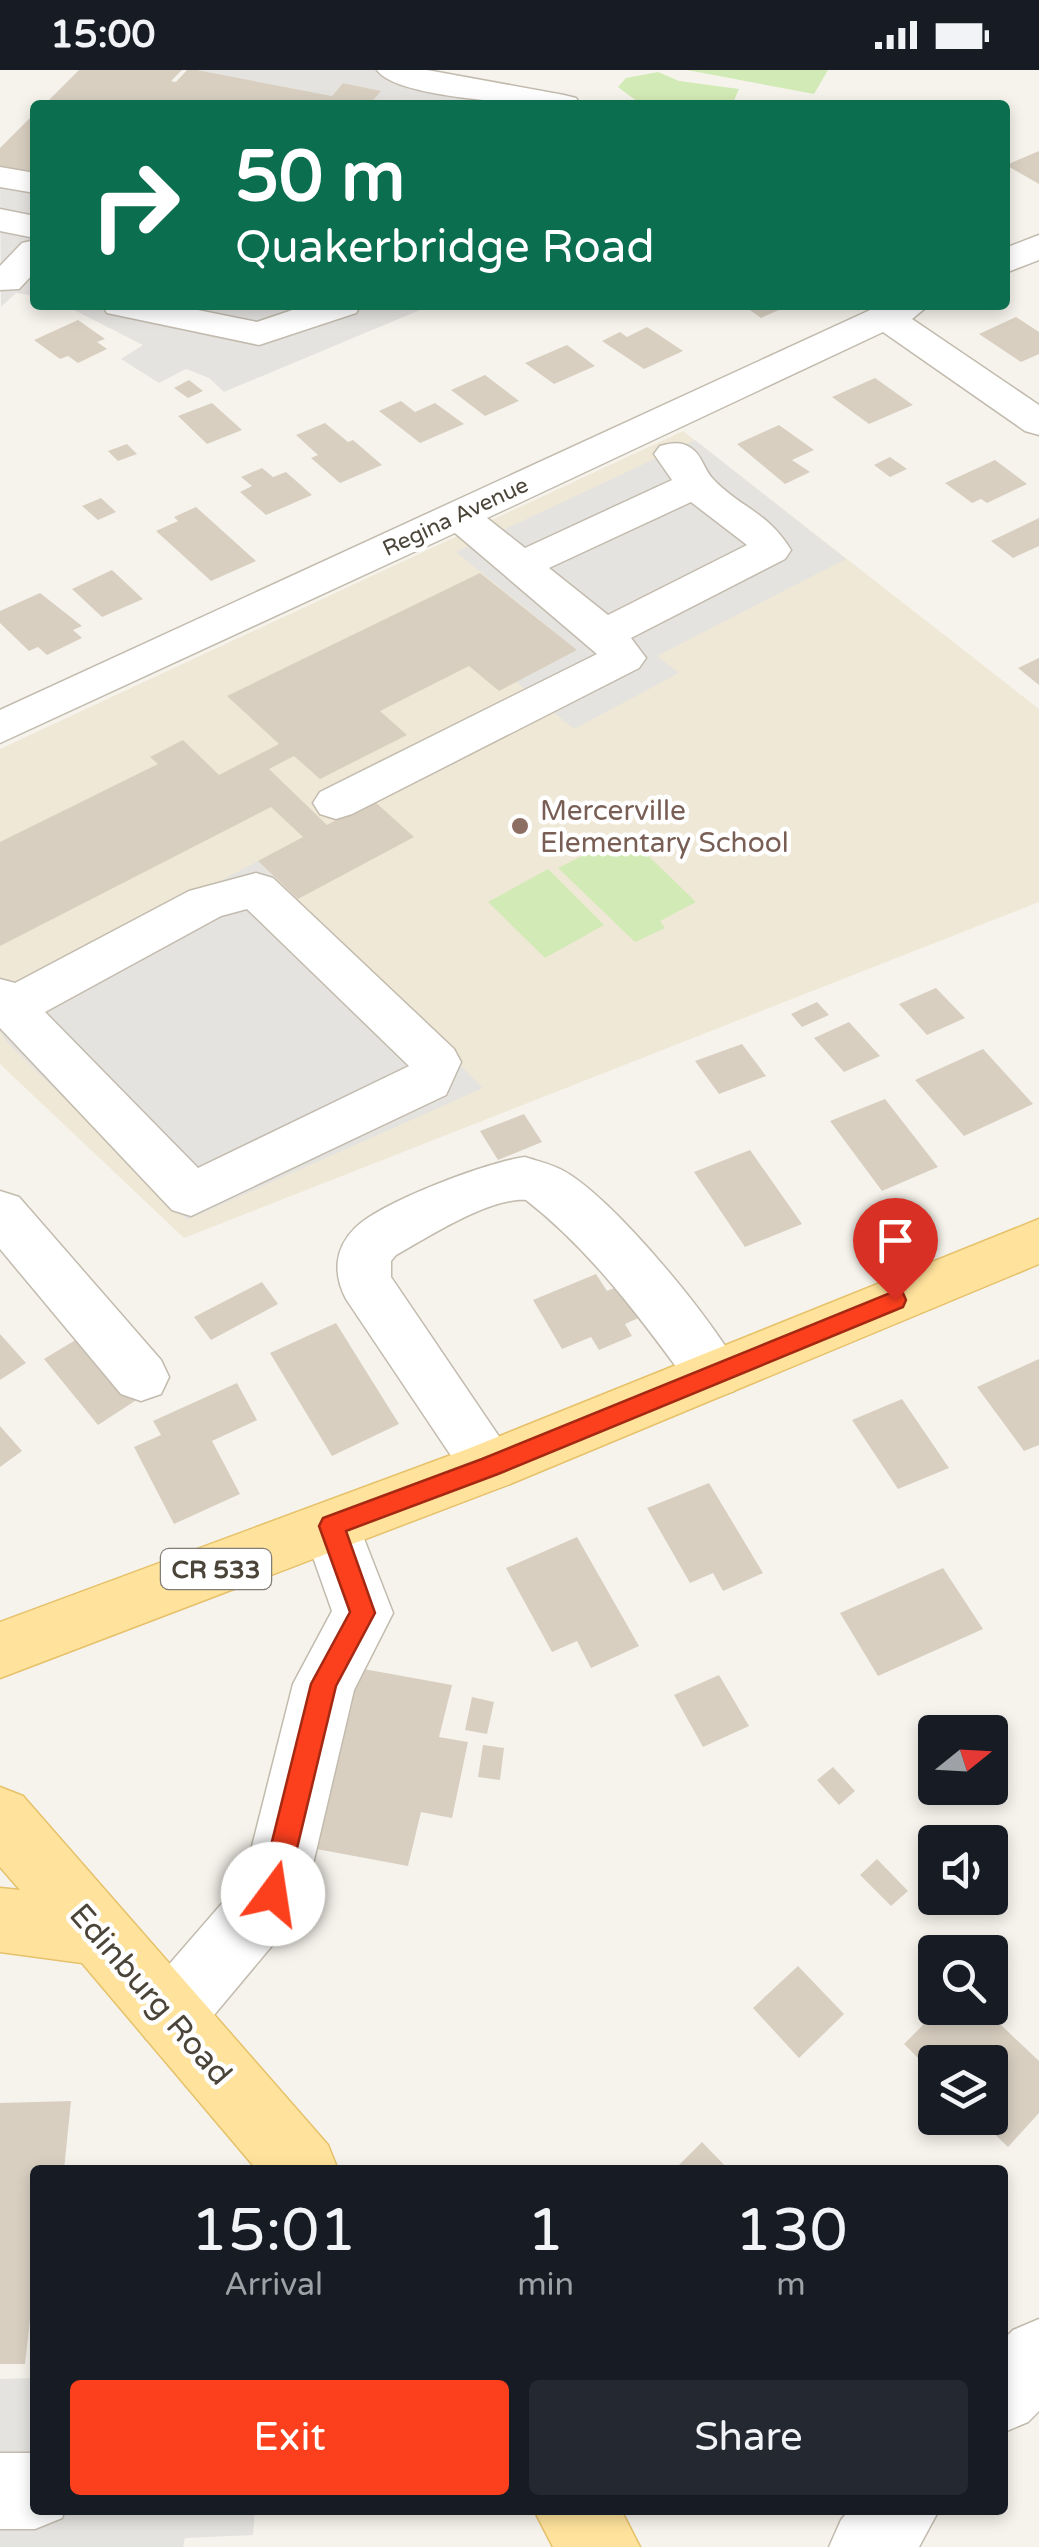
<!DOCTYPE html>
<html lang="en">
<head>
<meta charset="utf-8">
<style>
  body { margin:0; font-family:"Varela Round",sans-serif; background:#242831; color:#f1f3f6; height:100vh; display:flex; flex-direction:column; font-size:38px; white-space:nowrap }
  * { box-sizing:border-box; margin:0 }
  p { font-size:32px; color:#9ea1a6 }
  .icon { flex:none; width:55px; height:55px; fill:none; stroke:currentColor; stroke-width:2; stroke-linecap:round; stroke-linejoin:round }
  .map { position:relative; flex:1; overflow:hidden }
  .details { position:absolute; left:30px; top:2095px; width:978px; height:350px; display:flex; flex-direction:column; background:#171b24; border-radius:10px; box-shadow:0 5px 15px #0003 }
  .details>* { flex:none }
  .banner { position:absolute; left:30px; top:30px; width:980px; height:210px; border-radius:10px; box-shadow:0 5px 15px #0003; background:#0b6e4f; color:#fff; overflow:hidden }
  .needle { width:65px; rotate:72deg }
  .buttons { position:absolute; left:918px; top:1645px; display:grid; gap:20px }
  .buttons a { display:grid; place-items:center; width:90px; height:90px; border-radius:10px; background:#171b24; box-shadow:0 5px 15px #0003; font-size:50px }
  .pin { position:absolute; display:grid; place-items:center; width:85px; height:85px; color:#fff; margin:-102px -42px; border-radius:50% 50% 50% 0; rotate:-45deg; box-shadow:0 0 10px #0007 }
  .pin .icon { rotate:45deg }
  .me { position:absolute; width:110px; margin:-55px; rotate:14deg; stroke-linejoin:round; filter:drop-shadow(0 0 8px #0008) }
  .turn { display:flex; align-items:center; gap:35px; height:210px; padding:0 40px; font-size:45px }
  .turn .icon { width:130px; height:130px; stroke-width:2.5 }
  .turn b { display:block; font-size:70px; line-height:85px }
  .eta { display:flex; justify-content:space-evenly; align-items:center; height:170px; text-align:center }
  .eta b { font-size:60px; font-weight:600; line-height:70px }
  .button { display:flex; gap:20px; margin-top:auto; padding:20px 40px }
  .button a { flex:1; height:115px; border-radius:10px; background:#fc3f1d; color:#fff; font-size:40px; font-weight:600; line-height:115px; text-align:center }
  .button a+a { background:#242831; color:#f1f3f6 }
  .status { display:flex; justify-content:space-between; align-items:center; height:70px; padding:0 50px; background:#171b24; direction:ltr }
  .status svg { height:28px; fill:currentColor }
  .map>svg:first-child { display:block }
  .education { fill:#efe8d6 }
  .green { fill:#d2eab5 }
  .parking { fill:#e5e3e0 }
  .building { fill:#d8cfc1 }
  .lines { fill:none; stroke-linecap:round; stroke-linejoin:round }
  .minor-casing { stroke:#c2bbae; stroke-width:3 }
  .major-casing { stroke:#e6c16a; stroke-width:3 }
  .minor { fill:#fff; fill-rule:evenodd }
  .major { fill:#ffe39c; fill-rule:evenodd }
  .route { fill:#fc3f1d; stroke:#a42913; stroke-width:2.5 }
  .education-dot { fill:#8d6e63; stroke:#fff; stroke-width:4 }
  .labels { text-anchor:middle; stroke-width:9; stroke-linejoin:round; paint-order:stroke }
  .far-street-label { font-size:22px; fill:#4b4439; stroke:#fff }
  .shield { fill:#fff; stroke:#817c74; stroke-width:2.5 }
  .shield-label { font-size:25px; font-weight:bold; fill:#4b4439 }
  .education-label { font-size:28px; fill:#785e54; stroke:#fff; text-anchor:start }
  .near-street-label { font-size:32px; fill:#4b4439; stroke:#fff }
</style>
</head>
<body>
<div class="status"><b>15:00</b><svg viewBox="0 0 49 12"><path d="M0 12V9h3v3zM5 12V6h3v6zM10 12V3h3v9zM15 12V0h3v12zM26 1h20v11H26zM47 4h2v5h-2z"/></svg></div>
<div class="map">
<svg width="1039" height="2477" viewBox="0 0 1039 2477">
  <rect width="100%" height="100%" fill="#f6f3ec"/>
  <path class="education" d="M 683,361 L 1039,639 L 1039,832 L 184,1168 L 0,994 L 0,679 Z"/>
  <path class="green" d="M 687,0 L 828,0 L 814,24 Z
    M 658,2 L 679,11 L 739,19 L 732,35 L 642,35 L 618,17 L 626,8 Z
    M 626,764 L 696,832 L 660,851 L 665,858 L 635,872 L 558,798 Z
    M 548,799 L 604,855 L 545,888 L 488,832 Z"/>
  <path class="parking" d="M 197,0 L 406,0 L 575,35 L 369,35 L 380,21 L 343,13 L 332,26 Z
    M 0,96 L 35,104 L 35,226 L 16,223 L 1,237 Z
    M 64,235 L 432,235 L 224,322 L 209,308 L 186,299 L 159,313 L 121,289 L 143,275 Z
    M 695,370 L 846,489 L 657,586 L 679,603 L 574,659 L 516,612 L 577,580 L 456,482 Z
    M 258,791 L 483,1018 L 187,1150 L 6,971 L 0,961 L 0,927 Z
    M 35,2308 L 35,2440 L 255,2440 L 253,2465 L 185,2468 L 183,2477 L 0,2477 L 0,2309 Z"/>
  <path class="building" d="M 79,0 L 182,0 L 171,11 L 176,12 L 187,0 L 197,0 L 332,26 L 343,13 L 381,21 L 369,35 L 44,35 Z
    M 35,43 L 35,104 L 0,96 L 0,78 Z
    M 1039,81 L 1039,114 L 1006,95 Z
    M 743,235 L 790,235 L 761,248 Z
    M 1016,247 L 1039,262 L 1039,284 L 1021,292 L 979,264 Z
    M 78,250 L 105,269 L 97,272 L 107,279 L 78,293 L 68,286 L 60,289 L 34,270 Z
    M 647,257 L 683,281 L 644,299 L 602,271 L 620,262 L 627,267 Z
    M 567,275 L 595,296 L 554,314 L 525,293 Z
    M 485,305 L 519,331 L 485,346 L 451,320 Z
    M 875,308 L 913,335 L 869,354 L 832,327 Z
    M 189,310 L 203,321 L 188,328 L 174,318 Z
    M 401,331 L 415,342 L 435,333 L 464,354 L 420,373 L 379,341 Z
    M 212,333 L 242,360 L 207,374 L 178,346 Z
    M 325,353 L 348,372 L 353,370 L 382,395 L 340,413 L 311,388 L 318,385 L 296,365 Z
    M 779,355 L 814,380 L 792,390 L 810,402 L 785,414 L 737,374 Z
    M 127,374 L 137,384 L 118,391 L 108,381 Z
    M 890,387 L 907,399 L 890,407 L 874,395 Z
    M 995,390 L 1027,414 L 987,433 L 981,429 L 972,433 L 945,413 Z
    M 262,398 L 273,407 L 286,402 L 312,425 L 266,445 L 240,422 L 252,416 L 241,407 Z
    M 101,428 L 116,442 L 98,450 L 82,436 Z
    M 196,437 L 256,491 L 211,511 L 156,461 L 178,451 L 174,447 Z
    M 1039,448 L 1039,476 L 1013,488 L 991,471 Z
    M 112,500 L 143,529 L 102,547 L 72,519 Z
    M 480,503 L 577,580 L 499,621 L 469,596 L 380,641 L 407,665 L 320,709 L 294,686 L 269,699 L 327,755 L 373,730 L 414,767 L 298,829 L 258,791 L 303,767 L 271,737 L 0,876 L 0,772 L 158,694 L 150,687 L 183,670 L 219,705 L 279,674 L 227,626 Z
    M 40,523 L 82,556 L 73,560 L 82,568 L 47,585 L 38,577 L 29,581 L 0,553 L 0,541 Z
    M 1039,588 L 1039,615 L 1018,598 Z
    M 936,918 L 965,948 L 927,965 L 899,934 Z
    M 817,932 L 829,945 L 802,957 L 791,944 Z
    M 849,952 L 880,986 L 844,1002 L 814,968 Z
    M 742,974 L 766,1006 L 719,1024 L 695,991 Z
    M 983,979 L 1033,1034 L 964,1066 L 915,1010 Z
    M 885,1029 L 938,1097 L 882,1121 L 830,1051 Z
    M 524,1044 L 542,1072 L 498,1090 L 480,1061 Z
    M 750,1080 L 802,1154 L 745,1177 L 694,1102 Z
    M 596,1204 L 607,1221 L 626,1213 L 645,1245 L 625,1254 L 632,1266 L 599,1280 L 591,1267 L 562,1279 L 533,1230 Z
    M 262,1212 L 278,1234 L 211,1270 L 194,1247 Z
    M 336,1253 L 399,1354 L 332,1386 L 270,1283 Z
    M 87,1263 L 141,1327 L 98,1355 L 44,1289 Z
    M 0,1264 L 26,1293 L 0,1310 Z
    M 1039,1289 L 1039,1375 L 1024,1381 L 977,1317 Z
    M 237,1313 L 257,1350 L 212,1371 L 240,1424 L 174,1454 L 134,1377 L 161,1365 L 153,1351 Z
    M 902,1329 L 949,1398 L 898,1419 L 852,1350 Z
    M 0,1356 L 22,1381 L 0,1397 Z
    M 709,1413 L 763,1503 L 723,1521 L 713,1503 L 690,1513 L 647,1438 Z
    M 577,1467 L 639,1576 L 591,1598 L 577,1571 L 552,1582 L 506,1498 Z
    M 943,1498 L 983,1559 L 878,1606 L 840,1543 Z
    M 358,1598 L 452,1615 L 439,1667 L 468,1672 L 452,1748 L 421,1742 L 408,1796 L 311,1778 Z
    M 719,1605 L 749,1656 L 703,1677 L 674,1625 Z
    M 472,1627 L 494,1632 L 487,1664 L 465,1660 Z
    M 483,1675 L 504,1678 L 500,1710 L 478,1707 Z
    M 833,1697 L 855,1721 L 839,1735 L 817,1710 Z
    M 877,1789 L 908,1821 L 891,1836 L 860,1805 Z
    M 798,1896 L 844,1944 L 799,1988 L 753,1938 Z
    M 940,1938 L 983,1938 L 1039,1991 L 1039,2043 L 1008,2077 L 978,2048 L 990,2048 L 990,1992 L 935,1992 L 935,2005 L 904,1974 Z
    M 71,2031 L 64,2100 L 35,2100 L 35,2204 L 25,2294 L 0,2294 L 0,2033 Z
    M 702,2072 L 729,2100 L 674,2100 Z"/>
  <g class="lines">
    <g class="minor-casing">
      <path id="minor" d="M 377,0 L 427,0 L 564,25 L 576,28 L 581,35 C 543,35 397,30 377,0 Z
        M 0,97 L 35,103 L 35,123 L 0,117 Z
        M 0,139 L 35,146 L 35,168 L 0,161 Z
        M 1039,165 L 1039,190 L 1005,203 L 1005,178 Z
        M 35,170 L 35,202 L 19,219 L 0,220 L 0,196 L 22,173 Z
        M 102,235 L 173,235 L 257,252 L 307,235 L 361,235 L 356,243 L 259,275 L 107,243 Z
        M 881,235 L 929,235 L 912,249 L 1039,335 L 1039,365 L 1025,361 L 883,262 L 487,448 L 525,478 L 672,410 L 654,384 L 660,376 C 671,373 681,371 691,378 C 703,386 704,401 714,410 C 742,439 767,441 791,480 L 785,489 L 631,568 L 646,588 L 639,598 L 352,744 L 336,749 L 320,744 L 313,733 L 320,722 L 597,584 L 455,463 L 0,673 L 0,640 ZM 691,432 L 747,475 L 608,545 L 549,498 Z
        M 256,803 L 273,808 L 454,979 L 461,992 L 446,1025 L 191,1146 L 172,1140 L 0,958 L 0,909 L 15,913 L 189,821 ZM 247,839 L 409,996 L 198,1098 L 45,942 L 221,846 Z
        M 525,1087 C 537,1091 551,1094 562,1100 C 611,1125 717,1254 742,1304 L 734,1321 L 714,1328 L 694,1321 C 644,1253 593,1182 526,1130 C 490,1127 428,1167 396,1185 L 391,1191 L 391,1207 L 519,1396 L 510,1414 L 490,1421 L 470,1414 L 346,1229 C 333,1204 334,1179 355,1158 C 381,1132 487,1092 525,1087 Z
        M 0,1121 L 19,1127 L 161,1290 L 169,1307 L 161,1324 L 141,1331 L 121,1324 L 0,1179 Z
        M 331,1430 L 352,1438 L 393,1543 L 354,1620 L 306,1824 L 296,1847 L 194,1969 L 170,1979 L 146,1969 L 136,1945 L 146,1921 L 244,1808 L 293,1614 L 332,1541 L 302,1456 L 310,1438 Z
        M 1039,2249 L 1039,2341 L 1028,2352 L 1002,2363 L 1002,2271 L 1013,2260 Z
        M 0,2383 L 35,2383 L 35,2440 L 65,2440 L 62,2448 L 35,2459 L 0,2459 Z
        M 849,2440 L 939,2440 L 919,2477 L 829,2477 L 841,2450 Z"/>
    </g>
    <g class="major-casing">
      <path id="major" d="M 1039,1149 L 1039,1194 L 510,1414 L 0,1608 L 0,1552 L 470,1378 Z
        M 0,1717 L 23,1726 L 328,2075 L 338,2100 L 257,2100 L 82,1893 L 0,1882 L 0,1818 L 20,1820 L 0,1797 Z
        M 534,2440 L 621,2440 L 640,2477 L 553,2477 Z"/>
    </g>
    <use href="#minor" class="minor"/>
    <use href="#major" class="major"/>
  </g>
  <path class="route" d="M 895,1221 L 903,1223 L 906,1230 L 903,1237 L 498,1404 L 346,1461 L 375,1543 L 336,1616 L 286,1824 L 282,1833 L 273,1837 L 263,1833 L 259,1824 L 311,1614 L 350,1542 L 319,1456 L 323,1448 L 482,1389 Z"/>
  <circle class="education-dot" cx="520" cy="756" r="10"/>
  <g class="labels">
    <g class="far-street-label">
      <text transform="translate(455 446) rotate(-25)" y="8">Regina Avenue</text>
    </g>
    <rect class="shield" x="161" y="1479" width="110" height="40" rx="8"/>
    <g class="shield-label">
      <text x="216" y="1508">CR 533</text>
    </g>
    <g class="education-label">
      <text x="540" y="750">Mercerville<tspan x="540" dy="32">Elementary School</tspan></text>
    </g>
    <g class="near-street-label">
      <text transform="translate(151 1924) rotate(49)" y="11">Edinburg Road</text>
    </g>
  </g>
</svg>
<div class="buttons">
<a><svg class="needle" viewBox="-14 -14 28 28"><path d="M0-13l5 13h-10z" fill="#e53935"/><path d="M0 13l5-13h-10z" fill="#9ea1a6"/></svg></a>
<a><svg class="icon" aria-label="sound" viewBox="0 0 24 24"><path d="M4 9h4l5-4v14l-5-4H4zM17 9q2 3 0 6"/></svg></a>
<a><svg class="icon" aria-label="search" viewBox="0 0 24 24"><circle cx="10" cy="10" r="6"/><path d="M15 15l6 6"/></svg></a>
<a><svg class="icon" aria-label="layers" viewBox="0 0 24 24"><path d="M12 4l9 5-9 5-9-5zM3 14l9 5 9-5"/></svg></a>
</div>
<div class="pin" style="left:895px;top:1230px;background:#d93025"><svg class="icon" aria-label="arrive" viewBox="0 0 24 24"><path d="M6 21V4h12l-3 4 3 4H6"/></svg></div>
<svg class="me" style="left:273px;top:1824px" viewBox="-20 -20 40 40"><circle r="19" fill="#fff"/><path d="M0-13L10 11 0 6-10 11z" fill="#fc3f1d"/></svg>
<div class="banner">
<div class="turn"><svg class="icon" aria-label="right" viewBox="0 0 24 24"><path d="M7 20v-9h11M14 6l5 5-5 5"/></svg><div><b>50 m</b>Quakerbridge Road</div></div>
</div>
<section class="details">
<div class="eta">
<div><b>15:01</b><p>Arrival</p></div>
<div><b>1</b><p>min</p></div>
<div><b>130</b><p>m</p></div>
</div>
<div class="button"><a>Exit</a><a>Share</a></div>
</section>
</div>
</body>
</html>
